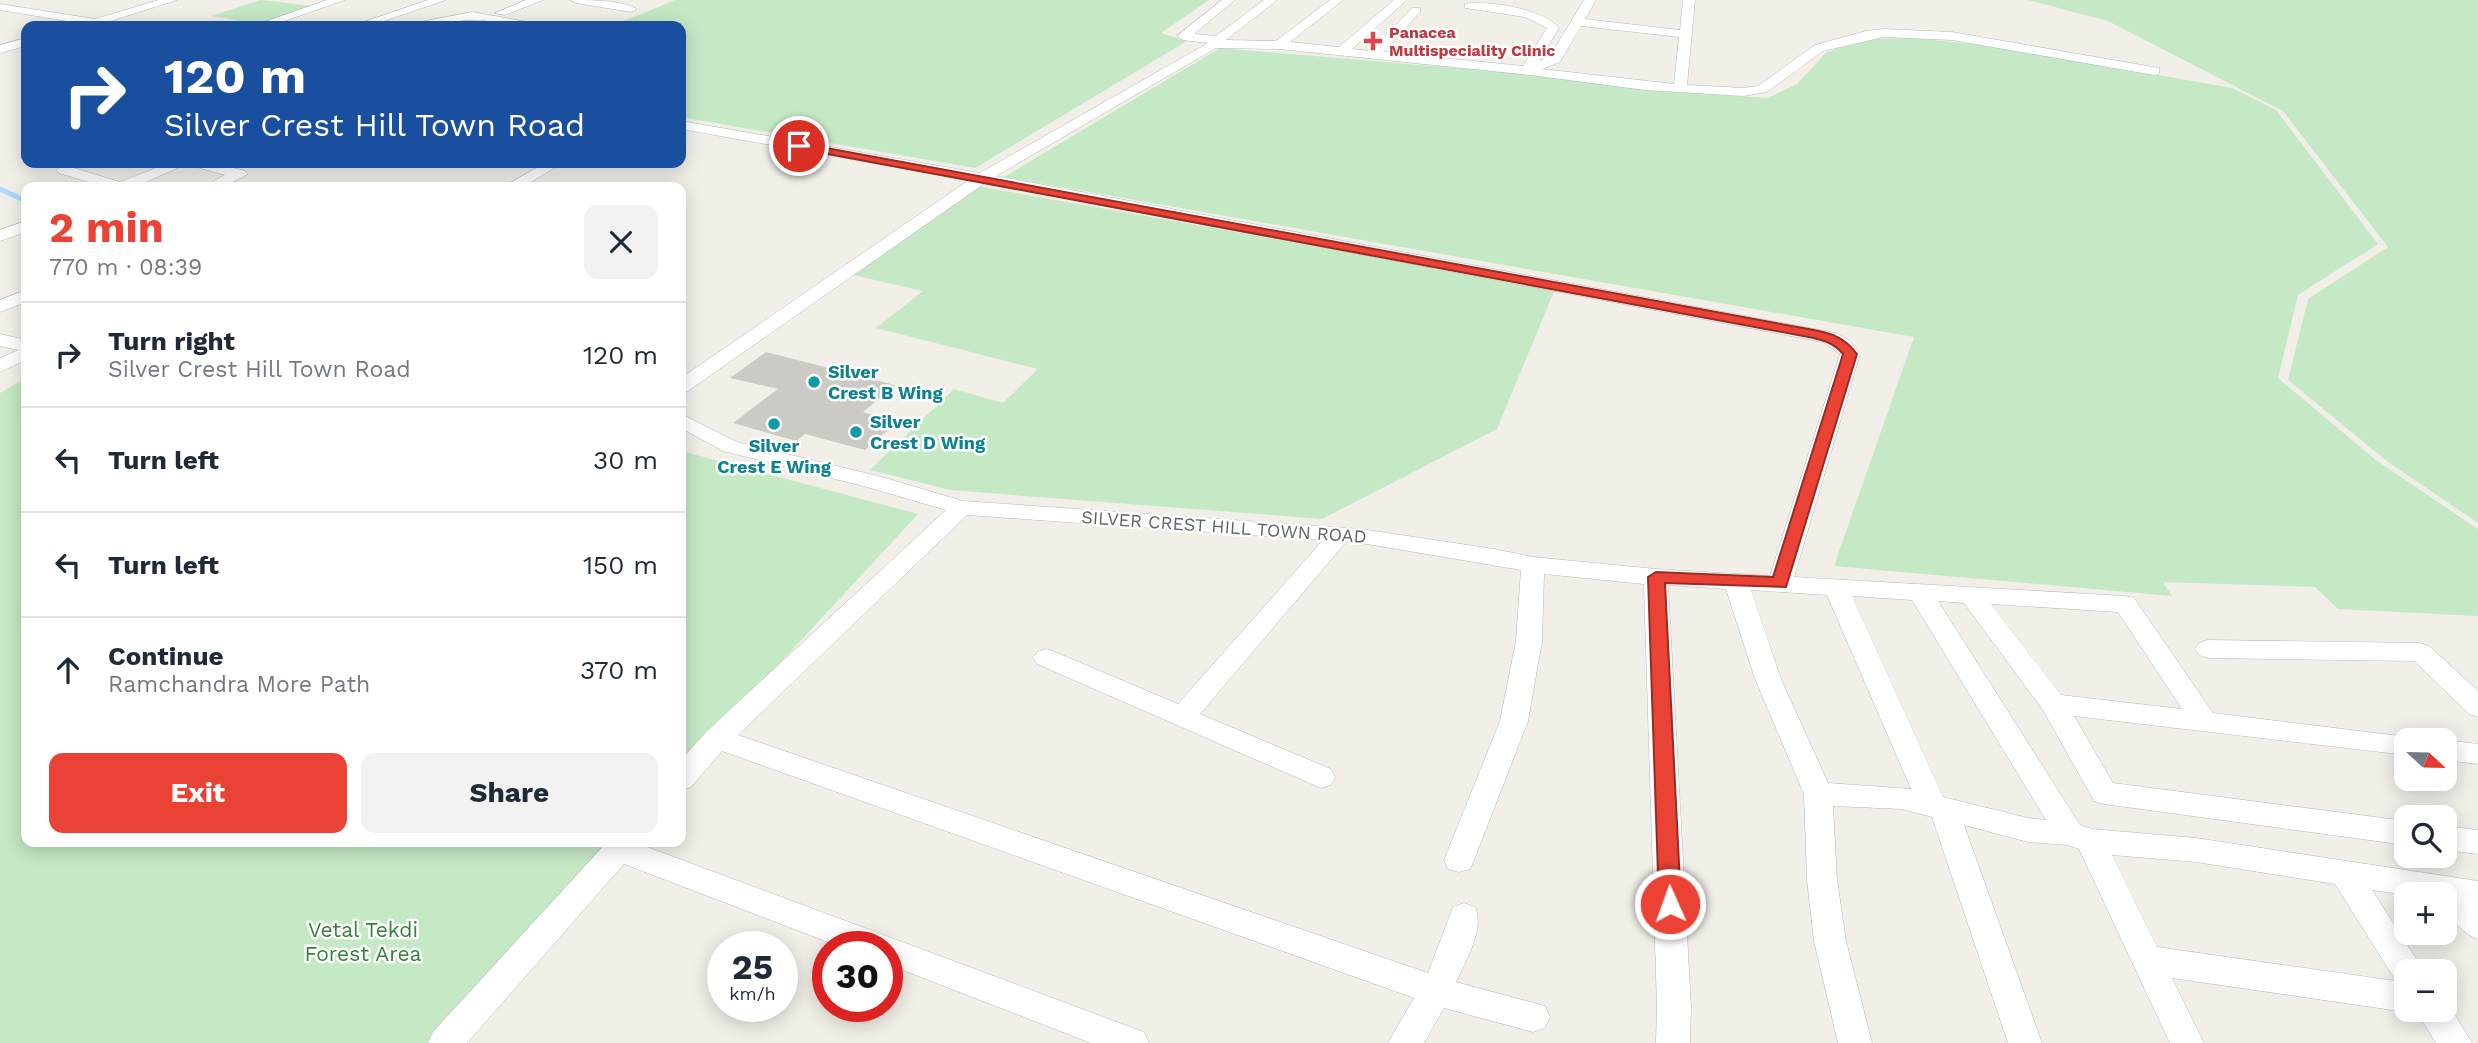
<!DOCTYPE html>
<html lang="en">
<head>
<meta charset="utf-8">
<style>
  body { margin:0; font-family:"Work Sans",sans-serif; background:#f2f2f3; color:#1f2937; height:100vh; display:flex; flex-direction:column; font-size:26px; white-space:nowrap }
  * { box-sizing:border-box; margin:0 }
  p { font-size:23px; color:#747a83 }
  .icon { flex:none; width:38px; height:38px; fill:none; stroke:currentColor; stroke-width:2; stroke-linecap:round; stroke-linejoin:round }
  .map { position:relative; flex:1; overflow:hidden }
  .panel { position:absolute; left:21px; top:182px; width:665px; height:665px; display:flex; flex-direction:column; background:#fff; border-radius:14px; box-shadow:0 4px 18px #0003 }
  .panel>* { flex:none }
  .top-card { position:absolute; left:21px; top:21px; width:665px; height:147px; border-radius:14px; box-shadow:0 4px 18px #0003; background:#1a4fa0; color:#fff; overflow:hidden }
  .needle { width:46px; rotate:112deg }
  .controls { position:absolute; left:2394px; top:728px; display:grid; gap:14px }
  .controls a { display:grid; place-items:center; width:63px; height:63px; border-radius:14px; background:#fff; box-shadow:0 4px 18px #0003; font-size:35px }
  .speed { position:absolute; left:707px; top:931px; display:flex; gap:14px; font-size:35px; font-weight:700; text-align:center }
  .speed>* { display:grid; place-content:center; width:91px; height:91px; border-radius:50%; background:#fff; box-shadow:0 4px 18px #0003; line-height:1 }
  .speed small { font-size:18px; font-weight:400 }
  .speed .limit { border:10px solid #d22; background:#fff; color:#111 }
  .pin { position:absolute; display:grid; place-items:center; width:60px; height:60px; color:#fff; margin:-30px; border:4px solid #fff; border-radius:50%; box-shadow:0 2px 7px #0007 }
  .me { position:absolute; width:77px; margin:-38px; rotate:358deg; stroke-linejoin:round; filter:drop-shadow(0 0 5px #0008) }
  .turn { display:flex; align-items:center; gap:24px; height:147px; padding:0 28px; font-size:32px }
  .turn .icon { width:91px; height:91px; stroke-width:2.5 }
  .turn b { display:block; font-size:49px; line-height:60px }
  .round { display:grid; place-items:center; flex:none; width:74px; height:74px; border-radius:14px; background:#f2f2f3 }
  .head { display:flex; align-items:center; justify-content:space-between; height:119px; padding:0 28px }
  h1 { font-size:42px; font-weight:700; line-height:52px; color:#ea4335 }
  .button { display:flex; gap:14px; margin-top:auto; padding:14px 28px }
  .button a { flex:1; height:80px; border-radius:14px; background:#ea4335; color:#fff; font-size:28px; font-weight:700; line-height:80px; text-align:center }
  .button a+a { background:#f2f2f3; color:#1f2937 }
  ul { padding:0; list-style:none }
  li { display:flex; align-items:center; gap:21px; height:105px; padding:0 28px; border-top:2px solid #e0e1e3 }
  li div { flex:1 }
  li b { display:block; font-size:26px }
  li em { font-style:normal }
  .map>svg:first-child { display:block }
  .green { fill:#c5e8c5 }
  .lines { fill:none; stroke-linecap:round; stroke-linejoin:round }
  .stream { stroke:#aadaff; stroke-width:5 }
  .building { fill:#cccac5 }
  .minor-casing { stroke:#b5b8bc; stroke-width:1 }
  .minor { fill:#fff; fill-rule:evenodd }
  .route { fill:#ea4335; stroke:#982c22; stroke-width:2 }
  .health-dot { fill:#e0444e; stroke:#fff; stroke-width:2.5 }
  .culture-dot { fill:#0f9aa8; stroke:#fff; stroke-width:2.5 }
  .labels { text-anchor:middle; stroke-width:5; stroke-linejoin:round; paint-order:stroke }
  .far-health-label { font-size:16px; font-weight:bold; fill:#be3a42; stroke:#fff; text-anchor:start }
  .culture-label { font-size:18px; font-weight:bold; fill:#0d838f; stroke:#fff; text-anchor:start }
  .street-label { font-size:18px; fill:#5f6368; stroke:#fff }
  .near-park-label { font-size:21px; fill:#348238; stroke:#fff }
</style>
</head>
<body>
<div class="map">
<svg width="2478" height="1043" viewBox="0 0 2478 1043">
  <rect width="100%" height="100%" fill="#f1efe8"/>
  <path class="green" d="M 261,0 L 313,6 L 257,24 L 211,16 Z
    M 676,0 L 1209,0 L 1161,33 L 1187,41 L 975,168 L 681,117 L 681,26 L 611,26 Z
    M 2028,0 L 2478,0 L 2478,523 L 2388,462 L 2288,380 L 2308,299 L 2388,247 L 2283,111 L 2108,21 Z
    M 1913,38 L 1993,46 L 2232,88 L 2276,110 L 2378,244 L 2298,295 L 2278,378 L 2377,461 L 2478,529 L 2478,616 L 2338,609 L 2315,587 L 2163,582 L 2172,596 L 1834,566 L 1914,337 L 1004,177 L 1220,48 L 1527,74 L 1647,90 L 1768,98 L 1797,84 L 1827,52 L 1870,39 Z
    M 977,186 L 1555,289 L 1497,429 L 1322,519 L 950,490 L 870,470 L 954,389 L 1003,403 L 1038,369 L 876,328 L 923,291 L 849,274 Z
    M 26,378 L 26,842 L 615,842 L 429,1043 L 0,1043 L 0,393 Z
    M 681,451 L 918,514 L 681,770 Z"/>
  <g class="lines">
    <path class="stream" d="M 0,189 L 26,201"/>
  </g>
  <path class="building" d="M 766,352 L 895,385 L 863,412 L 882,418 L 877,422 L 893,426 L 865,450 L 805,434 L 796,441 L 733,423 L 778,389 L 730,378 Z"/>
  <g class="lines">
    <g class="minor-casing">
      <path id="minor" d="M 159,0 L 177,0 L 111,21 L 124,26 L 97,26 L 0,10 L 0,4 L 95,19 Z
        M 327,0 L 345,0 L 270,26 L 253,26 Z
        M 428,0 L 446,0 L 369,26 L 352,26 Z
        M 526,0 L 543,0 L 505,15 L 495,13 Z
        M 570,0 C 590,0 621,0 637,9 L 631,12 L 576,3 Z
        M 1222,0 L 1235,0 L 1194,34 L 1216,36 L 1264,0 L 1277,0 L 1226,40 L 1276,41 L 1330,0 L 1343,0 L 1290,42 L 1339,47 L 1394,0 L 1407,0 L 1352,49 L 1371,51 L 1412,8 L 1420,8 L 1420,12 L 1384,52 L 1523,66 L 1547,28 L 1525,17 L 1465,8 L 1465,4 C 1488,0 1544,9 1559,28 L 1539,61 L 1550,56 L 1584,0 L 1596,0 L 1585,19 L 1680,30 L 1683,0 L 1695,0 L 1687,85 L 1743,88 L 1758,86 L 1815,45 L 1866,31 L 1884,29 L 1952,32 L 2159,68 L 2159,74 L 2154,75 L 1952,40 L 1884,37 L 1823,51 L 1767,92 L 1743,96 L 1645,90 L 1530,75 L 1279,49 L 1216,48 L 996,176 L 1836,333 L 1849,340 L 1860,354 L 1794,577 L 2125,596 L 2134,598 L 2213,713 L 2416,738 L 2417,740 L 2406,740 L 2406,755 L 2074,716 L 2113,783 L 2406,821 L 2406,845 L 2104,804 L 2094,801 L 2043,710 L 1964,603 L 1938,601 L 2080,825 L 2092,829 L 2196,838 L 2478,881 L 2478,939 C 2460,933 2445,913 2445,894 L 2406,895 L 2372,890 L 2424,971 L 2406,971 L 2406,1010 L 2411,1010 L 2406,1012 L 2172,978 L 2204,1043 L 2170,1043 L 2079,849 L 2068,845 L 2028,842 L 1964,825 L 2042,1043 L 2008,1043 L 1932,817 L 1902,809 L 1833,806 L 1837,880 L 1846,941 L 1872,1043 L 1838,1043 L 1814,941 L 1807,880 L 1804,794 L 1755,679 L 1726,589 L 1668,585 L 1691,1007 L 1690,1043 L 1656,1043 L 1657,1007 L 1644,584 L 1544,574 L 1542,641 L 1528,721 L 1474,860 L 1470,869 L 1459,872 L 1448,869 L 1444,860 L 1500,721 L 1516,641 L 1521,570 L 1361,543 L 1346,542 L 1200,714 L 1331,769 L 1335,777 L 1331,785 L 1321,788 L 1037,664 L 1033,658 L 1037,652 L 1046,649 L 1055,652 L 1178,704 L 1323,540 L 967,515 L 738,735 L 1428,973 L 1453,907 L 1464,903 L 1475,907 C 1485,928 1466,961 1456,982 L 1545,1006 L 1550,1017 L 1545,1028 L 1533,1032 L 1444,1008 L 1424,1043 L 1388,1043 L 1414,998 L 722,751 L 691,787 L 681,790 L 681,760 L 707,731 L 946,510 L 867,487 L 723,451 L 681,428 L 681,414 L 737,442 L 882,477 L 963,501 L 1361,529 L 1494,549 L 1533,557 L 1656,569 L 1770,576 L 1840,354 L 1823,342 L 985,183 L 688,391 L 681,393 L 681,378 L 969,180 L 681,129 L 681,121 L 980,173 L 1208,43 L 1183,40 L 1177,36 ZM 1581,26 L 1679,37 L 1674,84 L 1542,69 L 1560,62 ZM 1751,590 L 1827,595 L 1911,789 L 1828,783 L 1781,679 ZM 1852,596 L 1912,600 L 2046,820 L 2028,818 L 1943,797 ZM 1991,604 L 2118,612 L 2182,709 L 2061,695 ZM 2112,855 L 2196,862 L 2335,884 L 2396,981 L 2157,947 Z
        M 472,12 L 528,22 L 534,26 C 513,27 492,19 472,20 C 452,20 435,27 415,26 L 421,22 Z
        M 26,38 L 26,46 L 0,53 L 0,45 Z
        M 169,163 L 189,163 L 134,187 L 105,187 L 59,173 L 56,170 L 64,165 L 120,182 Z
        M 191,163 L 215,163 L 245,171 L 248,174 L 223,187 L 203,187 L 225,175 L 193,166 Z
        M 545,163 L 563,163 L 522,187 L 503,187 Z
        M 26,221 L 26,232 L 0,241 L 0,230 Z
        M 26,290 L 26,302 L 0,312 L 0,300 Z
        M 0,334 L 26,340 L 26,360 L 0,372 L 0,358 L 18,350 L 0,346 Z
        M 2208,640 L 2420,643 L 2429,646 L 2478,691 L 2478,717 L 2469,714 L 2414,661 L 2208,658 L 2199,655 L 2195,649 L 2199,643 Z
        M 2443,740 L 2445,740 L 2478,744 L 2478,764 L 2445,760 Z
        M 2445,826 L 2478,830 L 2478,854 L 2445,850 Z
        M 607,842 L 640,842 L 639,844 L 1144,1032 L 1149,1043 L 1091,1043 L 887,964 L 887,947 L 841,947 L 624,864 L 467,1043 L 428,1043 L 433,1032 Z
        M 2445,999 L 2472,1043 L 2436,1043 L 2416,1010 L 2445,1010 Z"/>
    </g>
    <use href="#minor" class="minor"/>
  </g>
  <path class="route" d="M 799,143 L 1803,328 C 1826,332 1842,334 1857,354 L 1786,587 L 1665,583 L 1681,904 L 1678,911 L 1670,913 L 1662,911 L 1659,904 L 1648,577 L 1656,572 L 1773,577 L 1843,354 C 1832,341 1819,339 1803,336 L 796,148 L 794,146 Z"/>
  <path class="health-dot" d="M1369.5 30.5h7v7h7v7h-7v7h-7v-7h-7v-7h7z"/>
  <g class="culture-dot">
    <circle cx="814" cy="382" r="7"/>
    <circle cx="774" cy="424" r="7"/>
    <circle cx="856" cy="432" r="7"/>
  </g>
  <g class="labels">
    <g class="far-health-label">
      <text x="1389" y="38">Panacea<tspan x="1389" dy="18">Multispeciality Clinic</tspan></text>
    </g>
    <g class="culture-label">
      <text x="828" y="378">Silver<tspan x="828" dy="21">Crest B Wing</tspan></text>
      <text x="870" y="428">Silver<tspan x="870" dy="21">Crest D Wing</tspan></text>
      <text x="774" y="452" text-anchor="middle">Silver<tspan x="774" dy="21">Crest E Wing</tspan></text>
    </g>
    <g class="street-label">
      <text transform="translate(1224 527) rotate(4)" y="6">SILVER CREST HILL TOWN ROAD</text>
    </g>
    <g class="near-park-label">
      <text x="363" y="937">Vetal Tekdi<tspan x="363" dy="24">Forest Area</tspan></text>
    </g>
  </g>
</svg>
<div class="controls">
<a><svg class="needle" viewBox="-14 -14 28 28"><path d="M0-13l5 13h-10z" fill="#e53935"/><path d="M0 13l5-13h-10z" fill="#747a83"/></svg></a>
<a><svg class="icon" aria-label="search" viewBox="0 0 24 24"><circle cx="10" cy="10" r="6"/><path d="M15 15l6 6"/></svg></a>
<a>+</a>
<a>−</a>
</div>
<div class="speed"><div>25<small>km/h</small></div><div class="limit">30</div></div>
<div class="pin" style="left:799px;top:146px;background:#d93025"><svg class="icon" aria-label="arrive" viewBox="0 0 24 24"><path d="M6 21V4h12l-3 4 3 4H6"/></svg></div>
<svg class="me" style="left:1670px;top:904px" viewBox="-20 -20 40 40"><circle r="17" fill="#ea4335" stroke="#fff" stroke-width="3"/><path d="M0-11L8 9 0 5-8 9z" fill="#fff"/></svg>
<div class="top-card">
<div class="turn"><svg class="icon" aria-label="right" viewBox="0 0 24 24"><path d="M7 20v-9h11M14 6l5 5-5 5"/></svg><div><b>120 m</b>Silver Crest Hill Town Road</div></div>
</div>
<section class="panel">
<div class="head"><div><h1>2 min</h1><p>770 m · 08:39</p></div><a class="round"><svg class="icon" aria-label="close" viewBox="0 0 24 24"><path d="M6 6l12 12M18 6L6 18"/></svg></a></div>
<ul>
<li><svg class="icon" aria-label="right" viewBox="0 0 24 24"><path d="M7 20v-9h11M14 6l5 5-5 5"/></svg><div><b>Turn right</b><p>Silver Crest Hill Town Road</p></div><em>120 m</em></li>
<li><svg class="icon" aria-label="left" viewBox="0 0 24 24"><path d="M17 20v-9H6M10 6l-5 5 5 5"/></svg><div><b>Turn left</b></div><em>30 m</em></li>
<li><svg class="icon" aria-label="left" viewBox="0 0 24 24"><path d="M17 20v-9H6M10 6l-5 5 5 5"/></svg><div><b>Turn left</b></div><em>150 m</em></li>
<li><svg class="icon" aria-label="ahead" viewBox="0 0 24 24"><path d="M12 20V5M6 11l6-6 6 6"/></svg><div><b>Continue</b><p>Ramchandra More Path</p></div><em>370 m</em></li>
</ul>
<div class="button"><a>Exit</a><a>Share</a></div>
</section>
</div>
</body>
</html>
